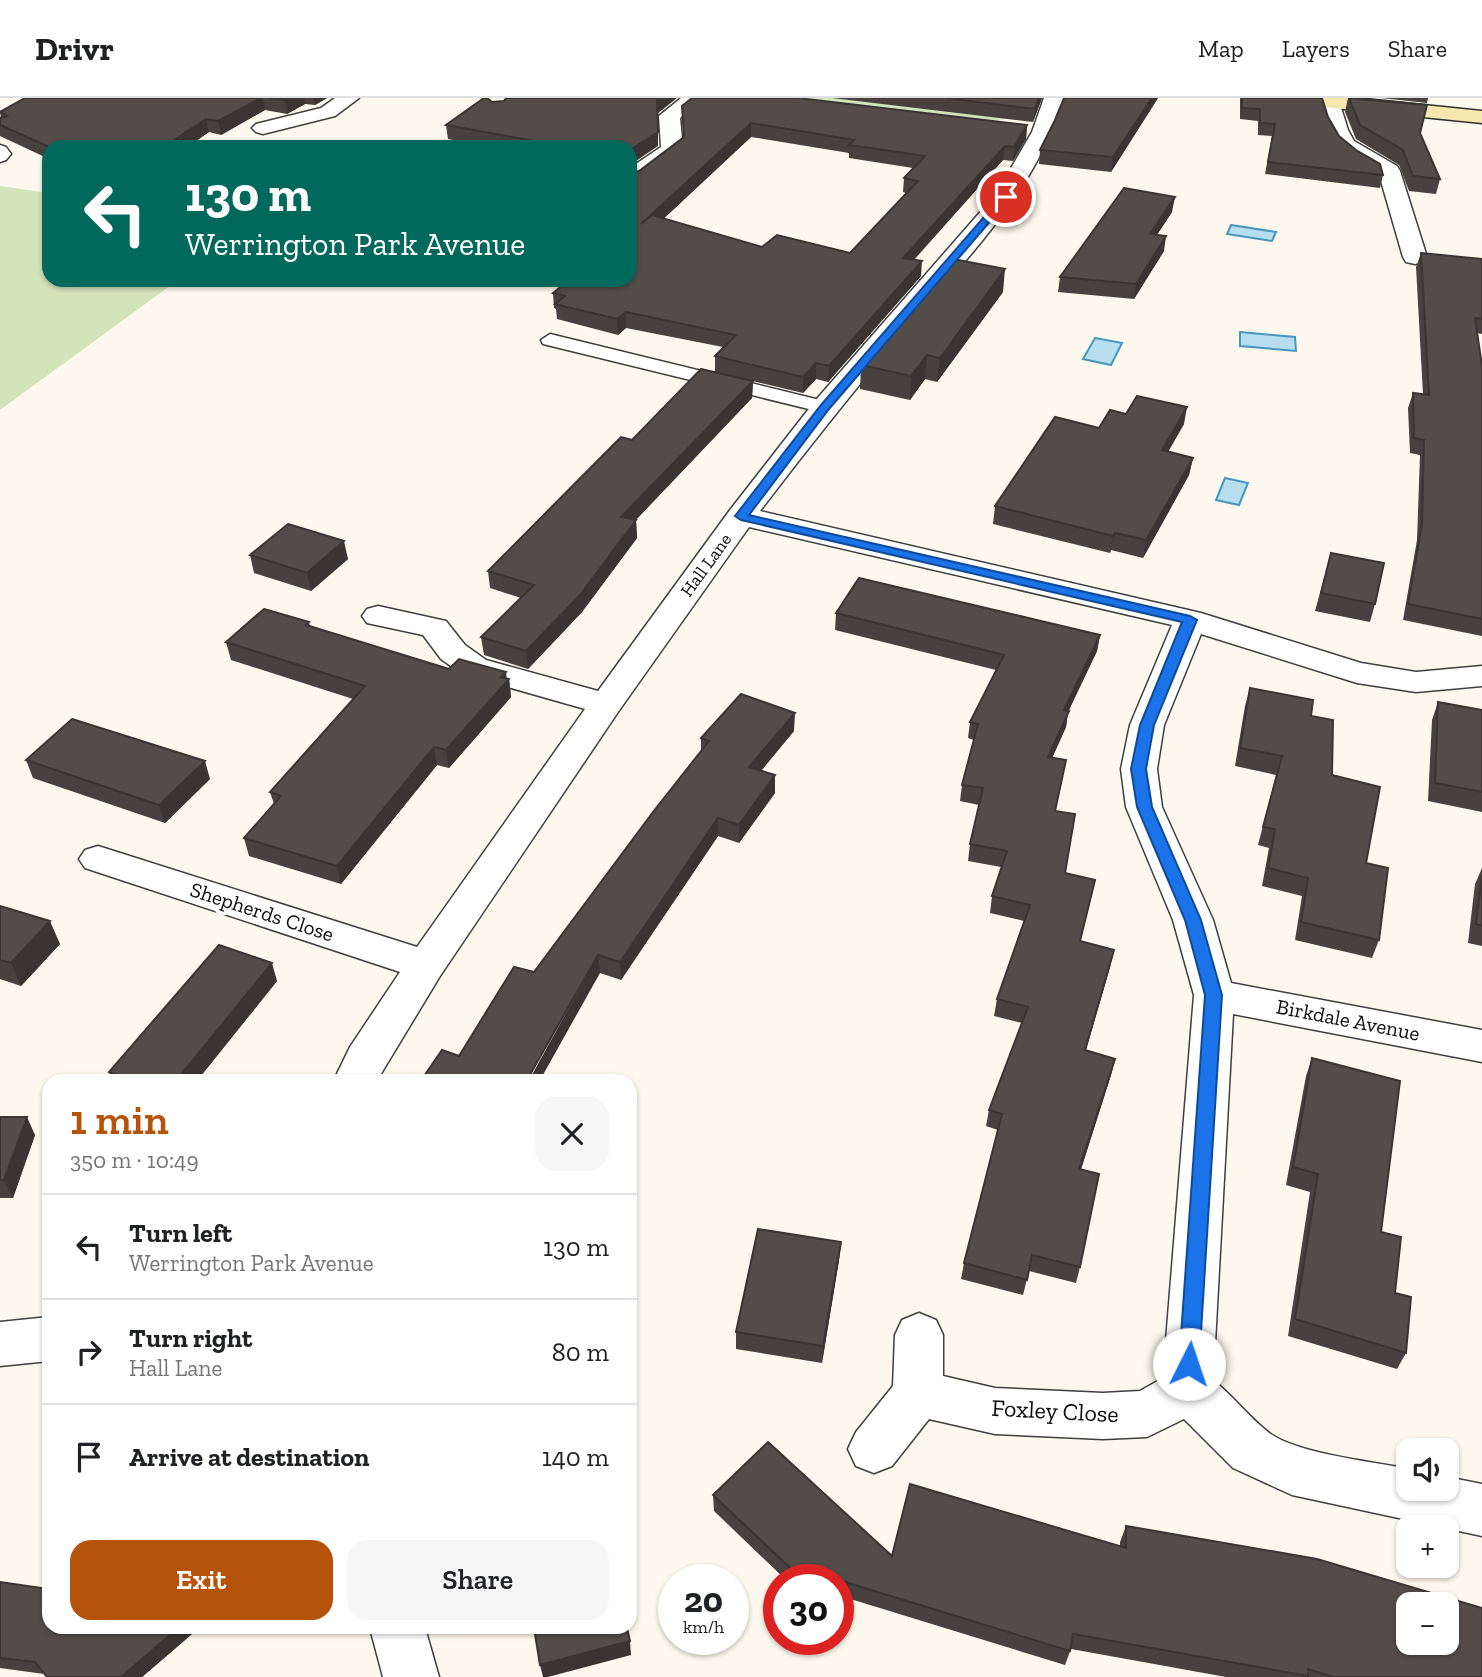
<!DOCTYPE html>
<html lang="en">
<head>
<meta charset="utf-8">
<style>
  body { margin:0; font-family:"Zilla Slab",serif; background:#f6f6f6; color:#202124; height:100vh; display:flex; flex-direction:column; font-size:26px; white-space:nowrap }
  * { box-sizing:border-box; margin:0 }
  p { font-size:23px; color:#757577 }
  .icon { flex:none; width:38px; height:38px; fill:none; stroke:currentColor; stroke-width:2; stroke-linecap:round; stroke-linejoin:round }
  .map { position:relative; flex:1; overflow:hidden }
  .details { position:absolute; left:42px; top:976px; width:595px; height:560px; display:flex; flex-direction:column; background:#fff; border-radius:21px; box-shadow:0 2px 5px #0004 }
  .details>* { flex:none }
  .hud { position:absolute; left:42px; top:42px; width:595px; height:147px; border-radius:21px; box-shadow:0 2px 5px #0004; background:#00695c; color:#fff; overflow:hidden }
  .fabs { position:absolute; left:1396px; top:1340px; display:grid; gap:14px }
  .fabs a { display:grid; place-items:center; width:63px; height:63px; border-radius:14px; background:#fff; box-shadow:0 2px 5px #0004; font-size:35px }
  .speed { position:absolute; left:658px; top:1466px; display:flex; gap:14px; font-size:35px; font-weight:700; text-align:center }
  .speed>* { display:grid; place-content:center; width:91px; height:91px; border-radius:50%; background:#fff; box-shadow:0 2px 5px #0004; line-height:1 }
  .speed small { font-size:18px; font-weight:400 }
  .speed .limit { border:10px solid #d22; background:#fff; color:#111 }
  .pin { position:absolute; display:grid; place-items:center; width:60px; height:60px; color:#fff; margin:-30px; border:4px solid #fff; border-radius:50%; box-shadow:0 2px 7px #0007 }
  .me { position:absolute; width:77px; margin:-38px; rotate:4deg; stroke-linejoin:round; filter:drop-shadow(0 0 5px #0008) }
  .turn { display:flex; align-items:center; gap:24px; height:147px; padding:0 28px; font-size:32px }
  .turn .icon { width:91px; height:91px; stroke-width:2.5 }
  .turn b { display:block; font-size:49px; line-height:60px }
  .round { display:grid; place-items:center; flex:none; width:74px; height:74px; border-radius:21px; background:#f6f6f6 }
  .head { display:flex; align-items:center; justify-content:space-between; height:119px; padding:0 28px }
  h1 { font-size:42px; font-weight:600; line-height:52px; color:#b45309 }
  .cta { display:flex; gap:14px; margin-top:auto; padding:14px 28px }
  .cta a { flex:1; height:80px; border-radius:21px; background:#b45309; color:#fff; font-size:28px; font-weight:600; line-height:80px; text-align:center }
  .cta a+a { background:#f6f6f6; color:#202124 }
  ul { padding:0; list-style:none }
  li { display:flex; align-items:center; gap:21px; height:105px; padding:0 28px; border-top:2px solid #e0e0e0 }
  li div { flex:1 }
  li b { display:block; font-size:26px }
  li em { font-style:normal }
  header { display:flex; align-items:center; gap:42px; box-sizing:border-box; height:98px; padding:0 35px; background:#fff; border-bottom:2px solid #e0e0e0 }
  header strong { font-size:33px }
  nav { display:flex; gap:38px; margin-inline-start:auto; font-size:24px }
  .map>svg:first-child { display:block }
  .green { fill:#d3e3ba }
  .water { fill:#b7deee; stroke:#4796bd; stroke-width:2 }
  .lines { fill:none; stroke-linecap:round; stroke-linejoin:round }
  .lane-casing { stroke:#3f3f3f; stroke-width:3 }
  .street-casing { stroke:#3f3f3f; stroke-width:3 }
  .secondary-casing { stroke:#2e2e2e; stroke-width:3 }
  .lane { fill:#fff; fill-rule:evenodd }
  .street { fill:#fff; fill-rule:evenodd }
  .secondary { fill:#f5e8af; fill-rule:evenodd }
  .wall { fill:#47413f; fill-rule:evenodd }
  .shaded-wall { fill:#3a3533 }
  .building { fill:#534c49; stroke:#3a3533; stroke-width:2; fill-rule:evenodd }
  .route { fill:#1a73e8; stroke:#114b97; stroke-width:2 }
  .labels { text-anchor:middle; stroke-width:7; stroke-linejoin:round; paint-order:stroke }
  .far-street-label { font-size:18px; fill:#0c0c0c; stroke:#fff }
  .street-label { font-size:21px; fill:#0c0c0c; stroke:#fff }
  .near-street-label { font-size:24px; fill:#0c0c0c; stroke:#fff }
</style>
</head>
<body>
<header>
<strong>Drivr</strong>
<nav><a>Map</a><a>Layers</a><a>Share</a></nav>
</header>
<div class="map">
<svg width="1482" height="1579" viewBox="0 0 1482 1579">
  <rect width="100%" height="100%" fill="#fdf8ed"/>
  <path class="green" d="M 801,0 L 1014,0 L 1014,20 L 982,24 Z
    M 0,88 L 49,95 L 49,182 L 178,182 L 0,312 Z"/>
  <path class="water" d="M 1231,127 L 1276,134 L 1272,143 L 1227,136 Z
    M 1240,234 L 1295,239 L 1296,253 L 1240,248 Z
    M 1095,240 L 1122,245 L 1111,267 L 1083,261 Z
    M 1225,380 L 1248,385 L 1239,407 L 1216,402 Z"/>
  <g class="lines">
    <g class="lane-casing">
      <path id="lane" d="M 0,47 L 6,49 L 11,56 L 6,62 L 0,64 Z
        M 550,236 L 832,305 L 835,309 L 832,313 L 825,315 L 543,246 L 541,242 Z"/>
    </g>
    <g class="street-casing">
      <path id="street" d="M 335,0 L 359,0 L 335,18 L 263,36 L 256,34 L 252,30 L 256,26 L 321,10 Z
        M 681,0 L 704,0 L 680,20 L 683,51 L 638,85 L 630,87 L 630,70 L 661,49 L 659,18 Z
        M 1044,0 L 1064,0 C 1035,95 963,164 899,239 C 851,296 805,354 760,413 L 1201,515 L 1361,565 L 1416,574 L 1482,568 L 1482,588 L 1416,594 L 1357,585 L 1201,536 L 1164,627 L 1157,671 L 1162,709 L 1213,822 L 1231,885 L 1482,932 L 1482,964 L 1233,916 L 1213,1282 C 1233,1298 1248,1318 1268,1334 C 1293,1355 1374,1364 1409,1371 L 1409,1391 L 1447,1391 L 1447,1379 L 1482,1386 L 1482,1438 L 1292,1397 L 1233,1370 L 1184,1321 L 1147,1339 L 1103,1341 L 995,1336 L 929,1321 L 892,1368 L 874,1375 L 856,1368 L 848,1351 L 856,1334 L 893,1288 L 895,1237 L 902,1222 L 919,1215 L 936,1222 L 943,1237 L 943,1278 L 995,1290 L 1103,1295 L 1140,1293 L 1163,1280 L 1194,897 L 1173,822 L 1126,709 L 1121,671 L 1130,627 L 1172,527 L 749,429 L 618,614 L 440,878 L 376,984 L 333,984 L 350,949 L 400,874 L 85,770 L 79,761 L 85,752 L 98,748 L 417,849 L 585,611 L 462,576 L 441,561 L 423,537 L 367,525 L 362,518 L 367,511 L 378,508 L 446,523 L 465,547 L 486,562 L 598,593 L 730,412 L 815,303 L 996,96 L 1032,34 Z
        M 1322,0 L 1338,0 L 1348,32 L 1354,43 L 1397,68 L 1400,73 L 1427,159 L 1424,164 L 1415,166 L 1406,164 L 1403,159 L 1379,76 C 1341,56 1328,47 1320,3 Z
        M 49,1219 L 49,1263 L 0,1268 L 0,1224 Z
        M 370,1530 L 425,1530 L 439,1579 L 383,1579 Z"/>
    </g>
    <g class="secondary-casing">
      <path id="secondary" d="M 1284,0 L 1355,0 L 1482,13 L 1482,25 L 1294,6 L 1287,4 Z"/>
    </g>
    <use href="#lane" class="lane"/>
    <use href="#street" class="street"/>
    <use href="#secondary" class="secondary"/>
  </g>
  <path class="wall" d="M 25,0 L 327,0 L 315,7 L 305,6 L 287,16 L 265,12 L 221,37 L 209,34 L 187,49 L 49,49 L 49,61 L 0,38 L 0,20 L 1,20 L 0,14 Z
    M 832,0 L 1042,0 L 1033,24 Z
    M 1158,0 L 1111,74 L 1039,66 L 1040,52 L 1055,22 Z
    M 1240,0 L 1322,0 L 1328,19 L 1339,38 L 1383,77 L 1380,90 L 1265,76 L 1272,38 L 1258,37 L 1258,23 L 1240,21 Z
    M 1348,0 L 1420,35 L 1440,81 L 1436,96 L 1409,93 L 1399,67 L 1356,41 L 1345,14 Z
    M 1381,0 L 1428,0 L 1427,5 Z
    M 504,3 L 657,16 L 658,48 L 630,49 L 493,49 L 448,41 L 446,27 L 492,4 Z
    M 682,8 L 1027,27 L 1026,41 L 1013,63 L 1003,62 L 914,162 L 921,178 L 828,284 L 816,281 L 803,295 L 715,274 L 715,258 L 723,249 L 626,230 L 618,237 L 557,221 L 556,211 L 554,210 L 553,195 L 630,182 L 639,73 L 684,40 ZM 751,39 L 849,55 L 849,60 L 913,70 L 904,80 L 903,94 L 906,95 L 850,155 L 762,149 L 663,121 Z
    M 1172,114 L 1157,137 L 1164,153 L 1134,201 L 1058,194 L 1060,179 Z
    M 1421,155 L 1482,161 L 1482,236 L 1477,235 L 1482,268 L 1482,538 L 1403,522 L 1417,442 L 1420,357 L 1410,355 L 1408,310 L 1413,295 L 1423,296 L 1416,169 Z
    M 1003,194 L 937,284 L 925,281 L 910,302 L 860,291 L 861,267 Z
    M 753,283 L 752,300 L 636,422 L 637,440 L 582,514 L 528,571 L 484,557 L 481,539 L 521,500 L 490,490 L 488,473 L 632,342 Z
    M 1126,316 L 1184,326 L 1168,354 L 1193,360 L 1189,377 L 1143,460 L 1111,452 L 1110,455 L 993,426 L 995,408 L 1099,330 Z
    M 1331,455 L 1375,506 L 1370,524 L 1315,513 Z
    M 250,457 L 348,461 L 311,493 L 254,475 Z
    M 836,515 L 1100,537 L 1097,553 L 1068,614 L 1066,629 L 1052,660 L 1056,713 L 1065,775 L 1095,782 L 1080,844 L 1110,869 L 1086,952 L 1115,961 L 1111,977 L 1081,1071 L 1080,1169 L 1076,1185 L 1029,1173 L 1023,1197 L 961,1181 L 964,1165 L 998,1032 L 986,1028 L 989,1012 L 1022,925 L 994,918 L 997,901 L 1024,823 L 990,815 L 992,798 L 1001,769 L 968,763 L 970,746 L 979,707 L 960,703 L 962,687 L 974,642 L 968,640 L 970,624 L 996,572 L 835,532 Z
    M 309,524 L 310,529 L 449,571 L 509,581 L 511,599 L 449,670 L 437,667 L 341,786 L 249,758 L 244,740 L 274,706 L 270,694 L 353,601 L 231,562 L 226,544 Z
    M 1250,590 L 1311,618 L 1366,765 L 1379,842 L 1372,860 L 1295,842 L 1302,798 L 1262,788 L 1269,750 L 1258,747 L 1276,677 L 1235,668 L 1245,608 Z
    M 1438,604 L 1482,612 L 1482,714 L 1428,703 L 1432,622 Z
    M 794,633 L 761,673 L 775,677 L 775,695 L 739,745 L 718,738 L 621,882 L 600,875 L 459,958 L 534,874 L 701,653 L 701,640 Z
    M 26,662 L 210,681 L 165,725 L 33,680 Z
    M 1482,770 L 1482,848 L 1468,845 L 1475,786 Z
    M 0,808 L 60,846 L 21,888 L 0,881 Z
    M 277,883 L 196,984 L 113,984 L 109,974 Z
    M 1312,960 L 1381,1134 L 1395,1195 L 1406,1255 L 1397,1271 L 1288,1238 L 1310,1094 L 1286,1087 L 1306,978 Z
    M 0,1019 L 35,1037 L 13,1100 L 0,1100 Z
    M 841,1144 L 839,1162 L 822,1265 L 736,1251 L 736,1234 Z
    M 713,1397 L 892,1458 L 1120,1448 L 1120,1444 L 1126,1428 L 1482,1579 L 1226,1579 L 1071,1551 L 1065,1567 L 844,1499 L 838,1482 L 786,1482 L 714,1413 Z
    M 0,1484 L 49,1530 L 199,1530 L 142,1579 L 47,1579 L 44,1576 L 0,1570 Z"/>
  <path class="shaded-wall" d="M 261,0 L 263,0 L 265,12 L 221,37 L 218,23 Z
    M 289,0 L 304,0 L 305,6 L 287,16 L 285,2 Z
    M 314,0 L 327,0 L 315,7 Z
    M 660,0 L 677,0 L 657,16 L 657,2 Z
    M 1039,0 L 1042,0 L 1033,24 L 1035,11 Z
    M 1152,0 L 1158,0 L 1111,74 L 1113,59 Z
    M 206,21 L 209,34 L 187,49 L 163,49 Z
    M 751,25 L 751,39 L 642,141 L 641,126 Z
    M 1027,27 L 1026,41 L 1013,63 L 1014,49 Z
    M 658,34 L 658,48 L 630,67 L 630,52 Z
    M 1005,48 L 1003,62 L 902,174 L 903,160 Z
    M 1175,99 L 1172,114 L 1148,150 L 1150,136 Z
    M 1166,138 L 1164,153 L 1134,201 L 1136,186 Z
    M 922,163 L 921,178 L 828,284 L 829,268 Z
    M 1005,171 L 1003,194 L 937,284 L 940,260 Z
    M 626,214 L 626,230 L 618,237 L 617,221 Z
    M 927,257 L 925,281 L 910,302 L 911,278 Z
    M 816,265 L 816,281 L 803,295 L 803,279 Z
    M 753,283 L 752,300 L 622,436 L 621,419 Z
    M 1187,309 L 1184,326 L 1159,369 L 1162,352 Z
    M 1193,360 L 1189,377 L 1143,460 L 1146,442 Z
    M 636,422 L 637,440 L 582,514 L 528,571 L 526,553 Z
    M 1115,435 L 1111,452 L 1110,455 L 1113,438 Z
    M 344,443 L 348,461 L 311,493 L 307,475 Z
    M 1100,537 L 1097,553 L 1068,614 L 1066,629 L 1045,676 L 1048,659 L 1064,612 Z
    M 506,574 L 507,583 L 509,581 L 511,599 L 449,670 L 446,652 Z
    M 795,615 L 794,633 L 749,687 L 749,669 Z
    M 434,649 L 437,667 L 341,786 L 337,768 Z
    M 205,663 L 210,681 L 165,725 L 159,707 Z
    M 775,677 L 775,695 L 739,745 L 739,727 Z
    M 718,720 L 718,738 L 621,882 L 620,864 Z
    M 50,823 L 60,846 L 21,888 L 11,865 Z
    M 1114,852 L 1110,869 L 1081,968 L 1085,952 Z
    M 598,857 L 600,875 L 539,984 L 528,984 Z
    M 272,865 L 277,883 L 196,984 L 175,984 Z
    M 1115,961 L 1111,977 L 1076,1087 L 1079,1071 Z
    M 27,1019 L 35,1037 L 13,1100 L 4,1082 Z
    M 841,1144 L 839,1162 L 822,1265 L 823,1248 Z
    M 845,1484 L 844,1499 L 838,1504 L 838,1491 Z
    M 178,1530 L 199,1530 L 142,1579 L 121,1579 Z
    M 630,1543 L 631,1557 L 548,1579 L 543,1579 L 540,1567 Z"/>
  <path class="building" d="M 25,0 L 261,0 L 218,23 L 206,21 L 163,49 L 112,49 L 94,46 L 86,49 L 49,49 L 0,27 L 0,20 L 7,18 L 0,14 Z
    M 269,0 L 289,0 L 285,2 Z
    M 484,0 L 487,0 L 492,4 L 504,3 L 506,0 L 660,0 L 657,2 L 658,34 L 630,52 L 630,49 L 526,49 L 534,43 L 446,27 Z
    M 692,0 L 798,0 L 1027,27 L 1014,49 L 1005,48 L 903,160 L 922,163 L 829,268 L 816,265 L 803,279 L 715,258 L 736,237 L 626,214 L 617,221 L 555,206 L 565,198 L 553,195 L 569,182 L 630,182 L 630,75 L 639,73 L 684,39 L 682,8 ZM 751,25 L 854,42 L 849,47 L 925,58 L 904,80 L 918,83 L 850,155 L 777,137 L 762,149 L 652,117 L 641,126 Z
    M 946,0 L 1039,0 L 1035,11 Z
    M 1064,0 L 1152,0 L 1113,59 L 1040,52 L 1055,22 Z
    M 1242,0 L 1322,0 L 1328,19 L 1339,38 L 1356,52 L 1380,66 L 1383,77 L 1268,64 L 1275,26 L 1260,25 L 1260,11 L 1242,10 Z
    M 1349,0 L 1427,7 L 1420,35 L 1440,81 L 1413,78 L 1403,52 L 1360,27 Z
    M 1124,90 L 1175,99 L 1150,136 L 1166,138 L 1136,186 L 1060,179 Z
    M 1421,155 L 1482,161 L 1482,221 L 1475,220 L 1482,268 L 1482,521 L 1408,506 L 1422,426 L 1424,342 L 1414,340 L 1413,295 L 1429,297 Z
    M 953,161 L 1005,171 L 940,260 L 927,257 L 911,278 L 861,267 Z
    M 701,271 L 753,283 L 621,419 L 636,422 L 580,497 L 526,553 L 481,539 L 534,487 L 488,473 L 621,339 L 632,342 Z
    M 1137,298 L 1187,309 L 1162,352 L 1193,360 L 1146,442 L 1115,435 L 1113,438 L 995,408 L 1055,319 L 1099,330 L 1110,312 L 1126,316 Z
    M 288,426 L 344,443 L 307,475 L 250,457 Z
    M 1331,455 L 1384,465 L 1375,506 L 1321,495 Z
    M 859,480 L 1100,537 L 1064,612 L 1069,613 L 1048,659 L 1066,662 L 1055,713 L 1075,716 L 1065,775 L 1095,782 L 1080,843 L 1114,852 L 1085,952 L 1115,961 L 1079,1071 L 1099,1076 L 1080,1169 L 1032,1157 L 1027,1182 L 964,1165 L 1002,1016 L 989,1012 L 1028,909 L 997,901 L 1030,807 L 992,798 L 1007,753 L 970,746 L 983,690 L 962,687 L 978,626 L 970,624 L 1004,557 L 836,515 Z
    M 264,511 L 309,524 L 306,527 L 449,571 L 459,561 L 506,574 L 501,579 L 509,581 L 446,652 L 434,649 L 337,768 L 244,740 L 281,698 L 270,694 L 365,588 L 226,544 Z
    M 1250,590 L 1313,602 L 1311,618 L 1333,622 L 1332,677 L 1380,689 L 1366,765 L 1388,770 L 1379,842 L 1301,824 L 1308,780 L 1268,770 L 1275,731 L 1263,729 L 1282,658 L 1240,650 Z
    M 741,596 L 795,615 L 749,669 L 775,677 L 739,727 L 718,720 L 620,864 L 598,857 L 527,982 L 531,984 L 420,984 L 442,952 L 459,958 L 514,869 L 534,874 L 653,714 L 709,643 L 701,640 Z
    M 1438,604 L 1482,612 L 1482,694 L 1435,685 Z
    M 72,621 L 205,663 L 159,707 L 26,662 Z
    M 1482,777 L 1482,828 L 1476,826 Z
    M 0,808 L 50,823 L 11,865 L 0,862 Z
    M 219,847 L 272,865 L 175,984 L 135,984 L 109,974 Z
    M 1312,960 L 1400,983 L 1381,1134 L 1401,1139 L 1395,1195 L 1411,1199 L 1406,1255 L 1295,1221 L 1318,1076 L 1293,1069 Z
    M 0,1019 L 27,1019 L 4,1082 L 0,1082 Z
    M 758,1131 L 841,1144 L 823,1248 L 736,1234 Z
    M 768,1344 L 892,1458 L 910,1386 L 1126,1450 L 1126,1428 L 1317,1461 L 1482,1510 L 1482,1579 L 1333,1579 L 1308,1571 L 1308,1578 L 1073,1536 L 1070,1553 L 845,1484 L 838,1491 L 838,1482 L 803,1482 L 713,1397 ZM 1409,1507 L 1447,1507 L 1447,1545 L 1409,1545 Z
    M 0,1484 L 49,1491 L 49,1530 L 178,1530 L 121,1579 L 47,1579 L 35,1564 L 0,1560 Z
    M 534,1530 L 627,1530 L 630,1543 L 540,1567 Z"/>
  <path class="route" d="M 1003,97 L 1011,99 L 829,311 L 749,417 L 1190,518 L 1197,522 L 1154,627 L 1146,671 L 1152,709 L 1201,822 L 1222,897 L 1199,1266 L 1196,1272 L 1189,1275 L 1182,1272 L 1179,1266 L 1205,897 L 1185,822 L 1137,709 L 1131,671 L 1140,627 L 1182,524 L 741,422 L 735,418 L 821,307 Z"/>
  <g class="labels">
    <g class="far-street-label">
      <text transform="translate(706 467) rotate(-54)" y="6">Hall Lane</text>
    </g>
    <g class="street-label">
      <text transform="translate(262 814) rotate(18)" y="7">Shepherds Close</text>
      <text transform="translate(1348 922) rotate(11)" y="7">Birkdale Avenue</text>
    </g>
    <g class="near-street-label">
      <text transform="translate(1055 1313) rotate(3)" y="8">Foxley Close</text>
    </g>
  </g>
</svg>
<div class="fabs">
<a><svg class="icon" aria-label="sound" viewBox="0 0 24 24"><path d="M4 9h4l5-4v14l-5-4H4zM17 9q2 3 0 6"/></svg></a>
<a>+</a>
<a>−</a>
</div>
<div class="speed"><div>20<small>km/h</small></div><div class="limit">30</div></div>
<div class="pin" style="left:1006px;top:99px;background:#d93025"><svg class="icon" aria-label="arrive" viewBox="0 0 24 24"><path d="M6 21V4h12l-3 4 3 4H6"/></svg></div>
<svg class="me" style="left:1189px;top:1266px" viewBox="-20 -20 40 40"><circle r="19" fill="#fff"/><path d="M0-13L10 11 0 6-10 11z" fill="#1a73e8"/></svg>
<div class="hud">
<div class="turn"><svg class="icon" aria-label="left" viewBox="0 0 24 24"><path d="M17 20v-9H6M10 6l-5 5 5 5"/></svg><div><b>130 m</b>Werrington Park Avenue</div></div>
</div>
<section class="details">
<div class="head"><div><h1>1 min</h1><p>350 m · 10:49</p></div><a class="round"><svg class="icon" aria-label="close" viewBox="0 0 24 24"><path d="M6 6l12 12M18 6L6 18"/></svg></a></div>
<ul>
<li><svg class="icon" aria-label="left" viewBox="0 0 24 24"><path d="M17 20v-9H6M10 6l-5 5 5 5"/></svg><div><b>Turn left</b><p>Werrington Park Avenue</p></div><em>130 m</em></li>
<li><svg class="icon" aria-label="right" viewBox="0 0 24 24"><path d="M7 20v-9h11M14 6l5 5-5 5"/></svg><div><b>Turn right</b><p>Hall Lane</p></div><em>80 m</em></li>
<li><svg class="icon" aria-label="arrive" viewBox="0 0 24 24"><path d="M6 21V4h12l-3 4 3 4H6"/></svg><div><b>Arrive at destination</b></div><em>140 m</em></li>
</ul>
<div class="cta"><a>Exit</a><a>Share</a></div>
</section>
</div>
</body>
</html>
